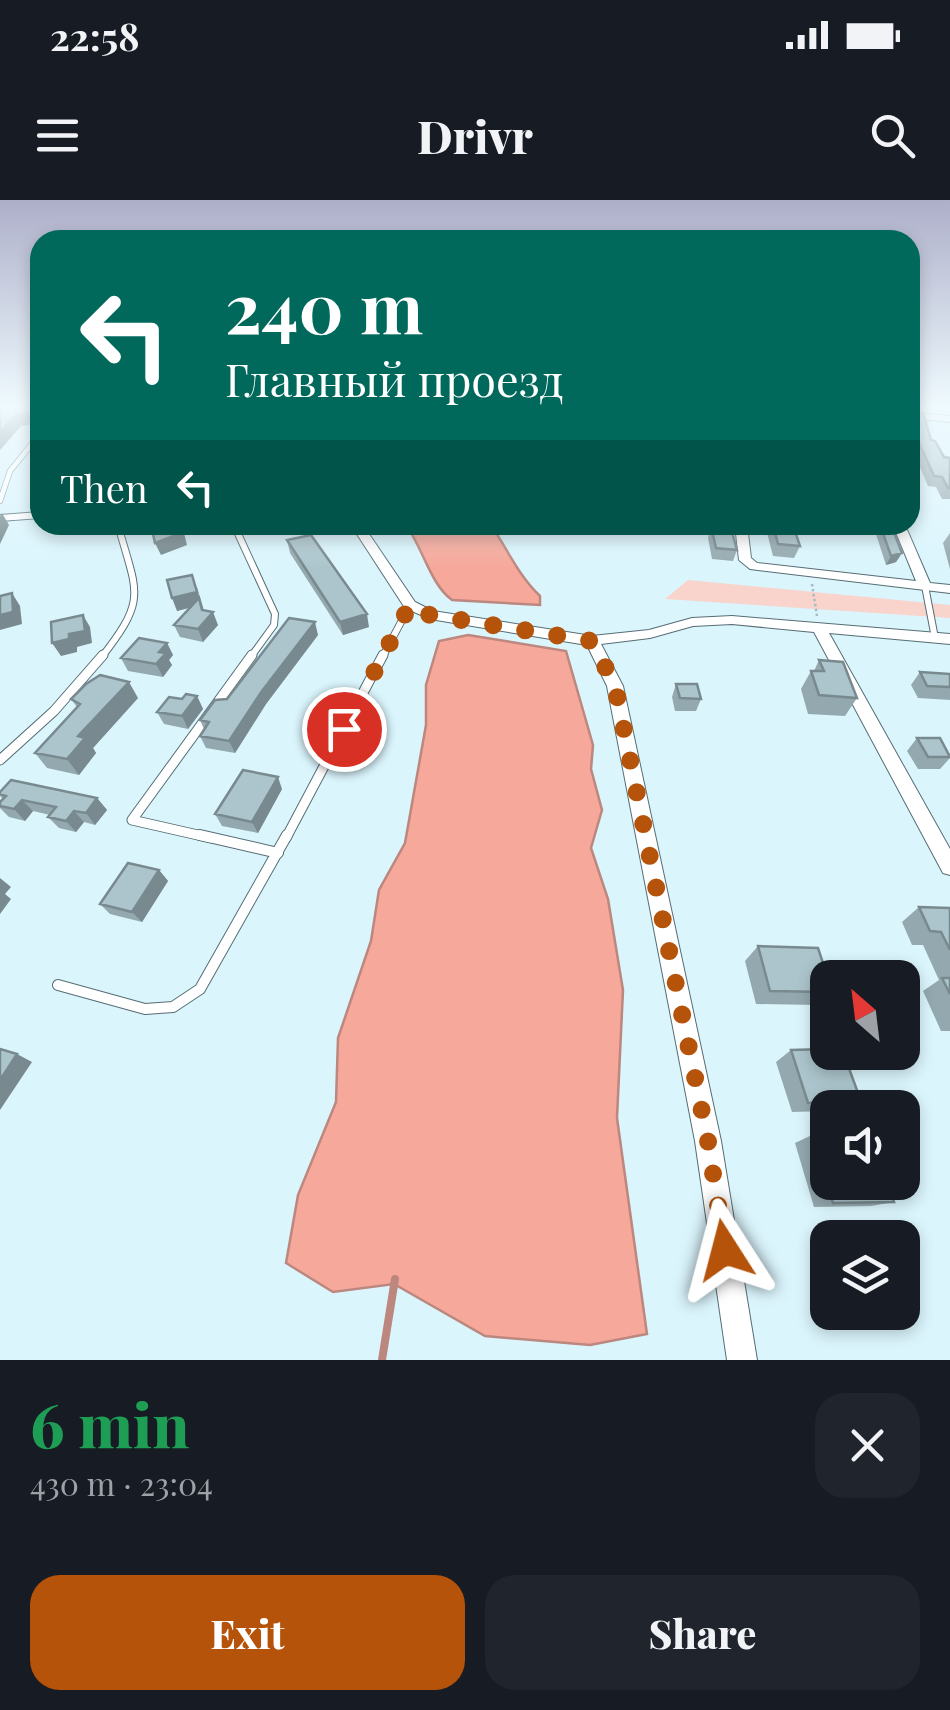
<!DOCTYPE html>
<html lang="en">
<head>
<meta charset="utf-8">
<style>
  body { margin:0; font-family:"Playfair Display",serif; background:#20242c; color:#f1f3f6; height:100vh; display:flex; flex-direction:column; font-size:38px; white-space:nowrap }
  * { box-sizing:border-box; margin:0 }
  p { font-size:32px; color:#9ea1a6 }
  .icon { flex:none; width:55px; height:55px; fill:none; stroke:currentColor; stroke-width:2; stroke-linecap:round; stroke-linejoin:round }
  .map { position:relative; height:1160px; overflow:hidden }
  .sheet { display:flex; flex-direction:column; background:#171b24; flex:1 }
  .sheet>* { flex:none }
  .banner { position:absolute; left:30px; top:30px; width:890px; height:305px; border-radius:30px; box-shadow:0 5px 15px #0003; background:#00695c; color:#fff; overflow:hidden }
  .needle { width:65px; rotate:332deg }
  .controls { position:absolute; left:810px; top:760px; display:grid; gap:20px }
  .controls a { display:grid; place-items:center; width:110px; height:110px; border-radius:20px; background:#171b24; box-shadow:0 5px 15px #0003; font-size:50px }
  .pin { position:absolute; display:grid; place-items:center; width:85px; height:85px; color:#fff; margin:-42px; border:5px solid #fff; border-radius:50%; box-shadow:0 2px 10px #0007 }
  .me { position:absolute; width:110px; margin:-55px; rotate:351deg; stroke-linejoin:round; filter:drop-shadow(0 0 8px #0008) }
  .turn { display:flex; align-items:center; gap:35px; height:210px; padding:0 30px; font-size:45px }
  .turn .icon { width:130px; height:130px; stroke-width:2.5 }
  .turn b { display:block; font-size:70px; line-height:85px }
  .then { display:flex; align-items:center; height:95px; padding:0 30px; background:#0003; gap:20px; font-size:38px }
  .round { display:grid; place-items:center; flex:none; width:105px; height:105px; border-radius:30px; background:#20242c }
  .overview { display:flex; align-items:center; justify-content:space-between; height:170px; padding:0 30px }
  h1 { font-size:60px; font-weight:800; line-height:75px; color:#1e9e55 }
  .button { display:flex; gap:20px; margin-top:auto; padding:20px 30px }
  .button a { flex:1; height:115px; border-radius:30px; background:#b45309; color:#fff; font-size:40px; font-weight:800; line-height:115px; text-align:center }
  .button a+a { background:#20242c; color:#f1f3f6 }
  .status { display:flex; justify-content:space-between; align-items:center; height:70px; padding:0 50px; background:#171b24; direction:ltr }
  .status svg { height:28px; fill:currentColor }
  header { display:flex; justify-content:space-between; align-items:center; height:130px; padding:0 30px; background:#171b24; font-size:45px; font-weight:800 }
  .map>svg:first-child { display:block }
  .green { fill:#f8d4cd }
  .water { fill:#f6a89a; stroke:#bb877e; stroke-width:2.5 }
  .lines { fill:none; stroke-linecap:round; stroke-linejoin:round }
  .stream { stroke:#bb877e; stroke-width:8 }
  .service-far3-casing { stroke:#566d74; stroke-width:6 }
  .service-far2-casing { stroke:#566d74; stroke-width:8 }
  .service-far1-casing { stroke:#566d74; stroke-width:11 }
  .service-casing { stroke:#566d74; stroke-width:12 }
  .minor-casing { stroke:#566d74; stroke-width:2 }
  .path { stroke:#a6bbc2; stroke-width:2.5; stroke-dasharray:2.5 2.5; stroke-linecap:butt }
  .service-far3 { stroke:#fff; stroke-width:5 }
  .service-far2 { stroke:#fff; stroke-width:6 }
  .service-far1 { stroke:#fff; stroke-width:9 }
  .service { stroke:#fff; stroke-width:10 }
  .minor { fill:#fff; fill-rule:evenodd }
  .wall { fill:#94a9af }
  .shaded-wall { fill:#788a8f }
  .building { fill:#acc5cc; stroke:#788a8f; stroke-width:2.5 }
  .route { stroke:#b45309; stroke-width:18; stroke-dasharray:0 32.4 }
</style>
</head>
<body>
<div class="status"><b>22:58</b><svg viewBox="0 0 49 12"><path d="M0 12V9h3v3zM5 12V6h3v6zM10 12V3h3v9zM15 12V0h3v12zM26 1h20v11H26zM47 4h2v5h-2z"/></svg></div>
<header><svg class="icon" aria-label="menu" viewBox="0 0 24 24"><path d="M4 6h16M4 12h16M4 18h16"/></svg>Drivr<svg class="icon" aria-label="search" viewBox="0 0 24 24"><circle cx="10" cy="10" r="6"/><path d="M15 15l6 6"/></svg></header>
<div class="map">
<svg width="950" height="1160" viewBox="0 0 950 1160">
  <rect width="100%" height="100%" fill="#dbf5fd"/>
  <path class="green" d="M 688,380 L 950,405 L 950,418 L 665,399 Z"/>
  <path class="water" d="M 406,325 L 491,325 C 508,350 518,375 540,396 L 540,405 L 452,400 C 430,384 423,348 406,325 Z
    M 468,435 L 566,451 L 593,545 L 591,569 L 602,610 L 591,648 L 608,699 L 623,790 L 617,918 L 647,1134 L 590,1145 L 485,1136 L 394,1084 L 333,1092 L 286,1063 L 298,995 L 336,902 L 338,838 L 371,741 L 379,690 L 405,643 L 426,525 L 426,485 L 439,441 Z"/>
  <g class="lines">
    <path class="stream" d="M 382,1160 L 395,1079"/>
    <g class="service-far3-casing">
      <path id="service-far3" d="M 0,301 L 10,271 L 40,234
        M 15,317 L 40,315"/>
    </g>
    <g class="service-far2-casing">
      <path id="service-far2" d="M 0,318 L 40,315
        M 234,325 L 275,414 L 274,425 L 250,458
        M 925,386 L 935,438
        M 101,458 C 148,398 137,394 118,325
        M 382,458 L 410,405"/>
    </g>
    <g class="service-far1-casing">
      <path id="service-far1" d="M 0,560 L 54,511 L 103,455
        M 211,638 L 132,620 L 252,455
        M 286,638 L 383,455"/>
    </g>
    <g class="service-casing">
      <path id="service" d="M 200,635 L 278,653
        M 58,785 L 145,809 L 173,807 L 200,789 L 287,635"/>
    </g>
    <g class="minor-casing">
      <path id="minor" d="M 910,212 L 950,216 L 950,222 L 910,218 Z
        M 351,325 L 363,325 L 415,402 L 433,411 L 592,436 L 649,430 L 692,418 L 732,416 L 950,434 L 950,444 L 829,433 L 950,649 L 950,675 L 943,673 L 814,432 L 732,424 L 693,426 L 650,438 L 601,444 L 623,486 L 721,941 L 757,1160 L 727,1160 L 695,941 L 607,486 L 587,445 L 430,419 L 405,408 Z
        M 735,325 L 747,325 L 751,358 L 757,363 L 916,381 L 893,325 L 905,325 L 930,383 L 950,385 L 950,393 L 750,369 L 739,360 Z"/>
    </g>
    <path class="path" d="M 812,384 L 817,416"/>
    <use href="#service-far3" class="service-far3"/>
    <use href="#service-far2" class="service-far2"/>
    <use href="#service-far1" class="service-far1"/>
    <use href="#service" class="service"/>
    <use href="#minor" class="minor"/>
  </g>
  <path class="wall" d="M 910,205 L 922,205 L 920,209 L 913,209 L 931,240 L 944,257 L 950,258 L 950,299 L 942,299 L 936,287 L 928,286 L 910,244 Z
    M 710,325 L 730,325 L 737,350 L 733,361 L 712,359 L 708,338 L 711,328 Z
    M 765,325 L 793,325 L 800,346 L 794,358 L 773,356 Z
    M 873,325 L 891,325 L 902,353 L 896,362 L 886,365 Z
    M 950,333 L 950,369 L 943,343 Z
    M 287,340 L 369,427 L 343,435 L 290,353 Z
    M 197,387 L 204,410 L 218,425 L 203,442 L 180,437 L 174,425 L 190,407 L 177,411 Z
    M 318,435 L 266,504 L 235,553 L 206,548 L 200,536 L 204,529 L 200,520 L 227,499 Z
    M 167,443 L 173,455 L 169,460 L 172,465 L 163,477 L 128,471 L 121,458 Z
    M 819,460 L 857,498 L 845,516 L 808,514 L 801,489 L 811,471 L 814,471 Z
    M 920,472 L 950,474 L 950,500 L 918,498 L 911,485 Z
    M 676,484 L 701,499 L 696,511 L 675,511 L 672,497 Z
    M 197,496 L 203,509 L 188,529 L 164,524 L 157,512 L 182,499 Z
    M 138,498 L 93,548 L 96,553 L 79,575 L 47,568 L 35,553 L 77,507 L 71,499 Z
    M 917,538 L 950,555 L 950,558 L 940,569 L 918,569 L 907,551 Z
    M 282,589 L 258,633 L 222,626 L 215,614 Z
    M 0,592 L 97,598 L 107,610 L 95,625 L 84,622 L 76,632 L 59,628 L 48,617 L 50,615 L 33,611 L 25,621 L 9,617 L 0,608 L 0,602 L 3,599 L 0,596 Z
    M 159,670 L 168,681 L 142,722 L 110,714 L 100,704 Z
    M 919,707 L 950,708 L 950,831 L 941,831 L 923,791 L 939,780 L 923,745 L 912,745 L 902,722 Z
    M 758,746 L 828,778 L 828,796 L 817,805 L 756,804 L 745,761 Z
    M 791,850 L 861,901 L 848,908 L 828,908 L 828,911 L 792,912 L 776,862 Z
    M 812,935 L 894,1002 L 871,1006 L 814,1007 L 795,943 Z"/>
  <path class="shaded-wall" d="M 40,211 L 40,223 L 21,226 L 0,250 L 0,232 L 16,215 Z
    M 2,313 L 9,325 L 0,344 L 0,316 Z
    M 182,325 L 187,345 L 161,355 L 155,343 Z
    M 312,325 L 332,325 L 313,329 Z
    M 902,353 L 896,362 L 886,365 L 891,356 Z
    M 192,375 L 206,419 L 213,412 L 218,425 L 203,442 L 198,429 L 201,405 L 177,411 L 172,398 Z
    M 12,393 L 20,406 L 22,424 L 0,430 L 0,415 Z
    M 367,414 L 369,427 L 343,435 L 340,422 Z
    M 83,415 L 90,427 L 92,443 L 77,447 L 77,452 L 61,456 L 52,443 L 69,434 Z
    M 315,422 L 318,435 L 266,504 L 235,553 L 229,541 L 262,491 Z
    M 167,443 L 173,455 L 169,460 L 172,465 L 163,477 L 156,464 L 159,452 Z
    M 129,482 L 138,498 L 93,548 L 96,553 L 79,575 L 67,559 L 78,536 Z
    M 197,496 L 203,509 L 188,529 L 182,516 Z
    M 278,577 L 282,589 L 258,633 L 252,622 Z
    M 97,598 L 107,610 L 95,625 L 86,613 Z
    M 22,600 L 33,611 L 25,621 L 14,609 Z
    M 74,611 L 84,622 L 76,632 L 66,621 Z
    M 159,670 L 168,681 L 142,722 L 132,712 Z
    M 0,678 L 11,687 L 5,694 L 11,699 L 0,714 Z
    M 17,854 L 32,862 L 0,910 L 0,880 Z"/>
  <path class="building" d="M 0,205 L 40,205 L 40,211 L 16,215 L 0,232 Z
    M 910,205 L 911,205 L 911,208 L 923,213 L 931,240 L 935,241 L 944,257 L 950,258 L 950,288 L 948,288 L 942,277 L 934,276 L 910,223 Z
    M 151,325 L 181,325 L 182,333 L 155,343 Z
    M 717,325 L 730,325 L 737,350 L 716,348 L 711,326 L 717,327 Z
    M 773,325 L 793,325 L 800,346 L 778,344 Z
    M 880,325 L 891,325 L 902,353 L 891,356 Z
    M 311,335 L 367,414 L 340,422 L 287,340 Z
    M 192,375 L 197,392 L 172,398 L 167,380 Z
    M 12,393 L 13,412 L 0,415 L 0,396 Z
    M 199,398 L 202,410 L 213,412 L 198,429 L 174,425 Z
    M 83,415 L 85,431 L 69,434 L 69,439 L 52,443 L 51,422 Z
    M 289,418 L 315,422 L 262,491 L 229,541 L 200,536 L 209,522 L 200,520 L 215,500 L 227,499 Z
    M 139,438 L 167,443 L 159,452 L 166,453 L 156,464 L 121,458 Z
    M 819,460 L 843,462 L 857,498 L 819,495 L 811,471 L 824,471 Z
    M 920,472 L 950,474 L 950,487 L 927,486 Z
    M 100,475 L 129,482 L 78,536 L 85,538 L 67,559 L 35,553 L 80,504 L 71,499 L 86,484 Z
    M 676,484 L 697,484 L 701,499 L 680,498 Z
    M 186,494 L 197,496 L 182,516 L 157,512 L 169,497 L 182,499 Z
    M 917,538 L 940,538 L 950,557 L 928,557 Z
    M 243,570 L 278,577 L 252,622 L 215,614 Z
    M 11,580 L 97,598 L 86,613 L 74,611 L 66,621 L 48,617 L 56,607 L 22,600 L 14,609 L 0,606 L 0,602 L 6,596 L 0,594 L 0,592 Z
    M 128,663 L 159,670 L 132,712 L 100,704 Z
    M 919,707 L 950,708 L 950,750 L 941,732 L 930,731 Z
    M 758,746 L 818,748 L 828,778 L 828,792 L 770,791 Z
    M 942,778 L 950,778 L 950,794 Z
    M 0,849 L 17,854 L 0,880 Z
    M 828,849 L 828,852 L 843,852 L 861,901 L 808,903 L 791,850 Z
    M 812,935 L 828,935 L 828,982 L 887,982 L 894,1002 L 833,1003 Z"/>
  <linearGradient id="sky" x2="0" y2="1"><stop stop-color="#adafc9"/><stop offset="0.56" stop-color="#effafe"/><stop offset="1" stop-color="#effafe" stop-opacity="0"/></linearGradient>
  <rect width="950" height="368" fill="url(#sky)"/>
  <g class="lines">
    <path class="route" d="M 344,529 L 410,405 L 430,415 L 592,441 L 615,486 L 708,941 L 725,1050"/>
  </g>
</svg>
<div class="controls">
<a><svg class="needle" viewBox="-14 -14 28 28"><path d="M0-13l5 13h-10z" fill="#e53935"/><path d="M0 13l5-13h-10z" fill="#9ea1a6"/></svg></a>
<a><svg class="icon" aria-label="sound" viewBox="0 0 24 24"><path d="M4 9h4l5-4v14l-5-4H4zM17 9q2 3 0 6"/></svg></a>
<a><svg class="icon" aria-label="layers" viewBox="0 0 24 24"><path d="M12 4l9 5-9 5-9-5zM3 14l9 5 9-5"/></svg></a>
</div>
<div class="pin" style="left:344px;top:529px;background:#d93025"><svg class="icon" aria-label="arrive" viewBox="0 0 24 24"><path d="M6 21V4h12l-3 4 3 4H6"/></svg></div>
<svg class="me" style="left:725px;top:1050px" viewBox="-20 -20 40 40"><path d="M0-17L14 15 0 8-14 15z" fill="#b45309" stroke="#fff" stroke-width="4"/></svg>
<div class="banner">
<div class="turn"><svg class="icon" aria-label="left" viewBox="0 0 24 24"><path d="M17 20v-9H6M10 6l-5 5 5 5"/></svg><div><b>240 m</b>Главный проезд</div></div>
<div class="then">Then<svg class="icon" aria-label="left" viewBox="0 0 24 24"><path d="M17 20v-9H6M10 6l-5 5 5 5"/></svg></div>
</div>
</div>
<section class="sheet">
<div class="overview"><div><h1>6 min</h1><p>430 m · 23:04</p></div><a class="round"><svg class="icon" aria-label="close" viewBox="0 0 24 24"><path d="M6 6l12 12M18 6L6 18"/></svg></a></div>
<div class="button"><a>Exit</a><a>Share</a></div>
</section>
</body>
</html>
